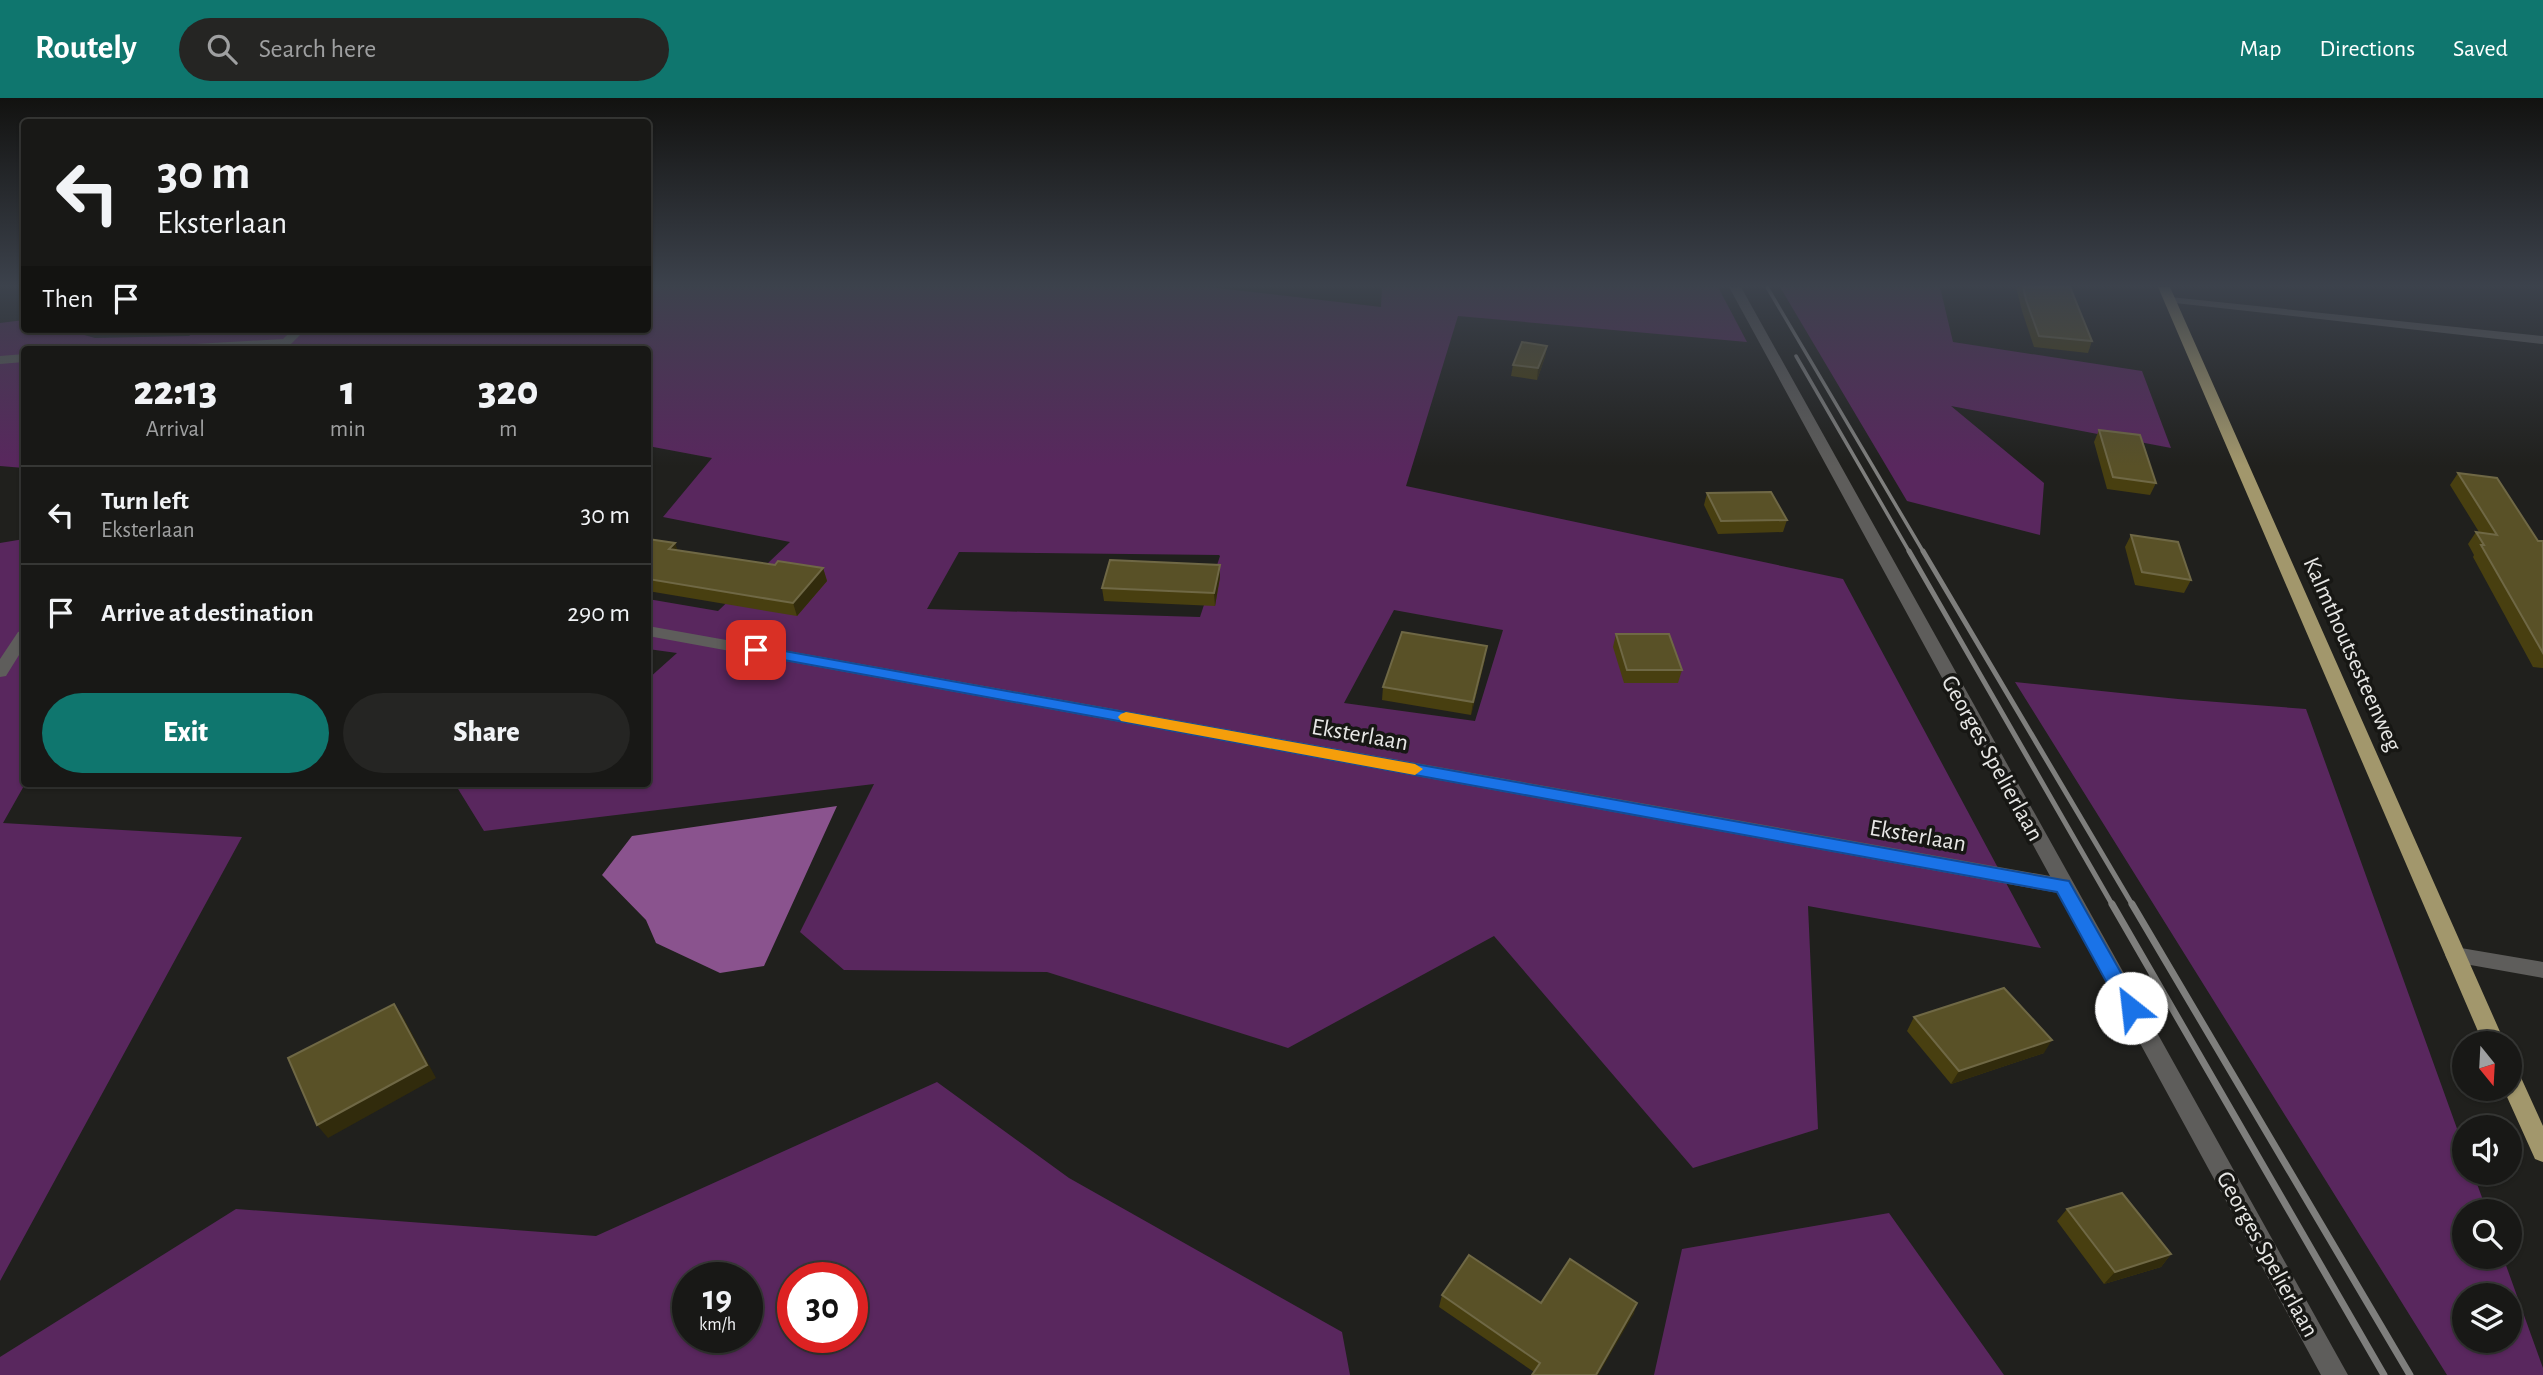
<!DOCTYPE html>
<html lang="en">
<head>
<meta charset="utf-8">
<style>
  body { margin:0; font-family:"Alegreya Sans",sans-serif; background:#252523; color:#f1f3f6; height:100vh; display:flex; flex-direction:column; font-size:26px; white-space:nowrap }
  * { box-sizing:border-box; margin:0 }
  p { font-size:23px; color:#9fa0a1 }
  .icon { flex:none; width:38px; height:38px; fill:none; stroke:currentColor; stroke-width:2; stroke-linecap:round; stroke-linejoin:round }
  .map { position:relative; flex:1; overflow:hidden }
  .sheet { position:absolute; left:21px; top:248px; width:630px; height:441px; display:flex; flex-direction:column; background:#181816; border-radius:7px; box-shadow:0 2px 5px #0004,0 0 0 2px #363735 }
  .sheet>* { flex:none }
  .top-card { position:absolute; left:21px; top:21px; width:630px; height:214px; border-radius:7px; box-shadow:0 2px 5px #0004,0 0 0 2px #363735; background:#181816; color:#f1f3f6; overflow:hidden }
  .needle { width:46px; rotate:162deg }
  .fabs { position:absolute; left:2452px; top:933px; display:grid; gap:14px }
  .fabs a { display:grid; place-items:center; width:70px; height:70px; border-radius:50%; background:#181816; box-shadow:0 2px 5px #0004,0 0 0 2px #363735; font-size:35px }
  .speed { position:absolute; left:672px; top:1164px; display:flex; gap:14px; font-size:35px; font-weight:700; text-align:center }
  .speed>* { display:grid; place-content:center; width:91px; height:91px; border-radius:50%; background:#181816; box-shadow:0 2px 5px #0004,0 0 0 2px #363735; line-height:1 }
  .speed small { font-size:18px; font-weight:400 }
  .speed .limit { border:10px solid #d22; background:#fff; color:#111 }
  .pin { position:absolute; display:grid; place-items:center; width:60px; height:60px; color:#fff; margin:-30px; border-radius:14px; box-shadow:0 4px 10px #0006 }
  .me { position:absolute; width:77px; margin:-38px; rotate:331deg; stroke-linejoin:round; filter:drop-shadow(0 0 5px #0008) }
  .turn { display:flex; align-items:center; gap:24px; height:147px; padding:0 21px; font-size:32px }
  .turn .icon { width:91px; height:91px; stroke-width:2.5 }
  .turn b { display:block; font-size:49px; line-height:60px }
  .then { display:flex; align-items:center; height:66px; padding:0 21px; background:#0003; gap:14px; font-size:26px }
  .eta { display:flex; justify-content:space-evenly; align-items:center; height:119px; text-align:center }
  .eta b { font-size:42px; font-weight:800; line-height:49px }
  .cta { display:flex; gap:14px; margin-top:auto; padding:14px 21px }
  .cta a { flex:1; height:80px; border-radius:42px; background:#0f766e; color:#fff; font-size:28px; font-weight:800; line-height:80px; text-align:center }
  .cta a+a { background:#252523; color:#f1f3f6 }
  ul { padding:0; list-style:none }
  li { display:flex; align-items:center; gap:21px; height:98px; padding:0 21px; border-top:2px solid #363735 }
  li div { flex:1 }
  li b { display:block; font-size:26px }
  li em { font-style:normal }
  header { display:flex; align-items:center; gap:42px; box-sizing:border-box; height:98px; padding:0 35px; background:#0f766e; color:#fff }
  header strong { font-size:33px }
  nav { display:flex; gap:38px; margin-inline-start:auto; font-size:24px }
  .search { width:490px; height:63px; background:#252523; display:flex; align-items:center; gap:18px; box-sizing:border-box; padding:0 24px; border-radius:38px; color:#9fa0a1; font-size:26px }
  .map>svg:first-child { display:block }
  .green { fill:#59275e; fill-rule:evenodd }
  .water { fill:#8a538e }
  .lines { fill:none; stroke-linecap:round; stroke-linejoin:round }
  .minor { fill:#5e5d5b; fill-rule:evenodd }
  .major { fill:#a2976c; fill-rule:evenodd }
  .rail-far2 { stroke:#7f7f7d; stroke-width:3.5 }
  .rail-far1 { stroke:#7f7f7d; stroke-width:5 }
  .rail { stroke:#7f7f7d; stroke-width:7 }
  .wall { fill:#483f10 }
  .shaded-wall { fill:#312b0c }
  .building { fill:#595127; stroke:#6f6845; stroke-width:2 }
  .route { fill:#1a73e8; stroke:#114b97; stroke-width:2 }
  .slow { fill:#f59e0b }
  .labels { text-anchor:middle; stroke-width:7; stroke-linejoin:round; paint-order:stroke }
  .street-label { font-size:24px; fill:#e7e7e5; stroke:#171714 }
</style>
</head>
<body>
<header>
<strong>Routely</strong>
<div class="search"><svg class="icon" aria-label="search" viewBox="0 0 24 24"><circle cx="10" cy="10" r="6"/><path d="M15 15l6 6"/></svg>Search here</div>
<nav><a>Map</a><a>Directions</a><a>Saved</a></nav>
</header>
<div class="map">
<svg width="2543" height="1277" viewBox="0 0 2543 1277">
  <rect width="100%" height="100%" fill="#20201d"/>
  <path class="green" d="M 648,189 L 1209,189 L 1381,209 L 1382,189 L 1718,189 L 1747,244 L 1458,218 L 1406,388 L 1843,481 L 2041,850 L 1808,808 L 1818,1031 L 1693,1070 L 1494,838 L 1288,950 L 1047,874 L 844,872 L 800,834 L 874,686 L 484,733 L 455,686 L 648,686 L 648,581 L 677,555 L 648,551 L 648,501 L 718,513 L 790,444 L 663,419 L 712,360 L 648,348 L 648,252 L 24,252 L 24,370 L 0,368 L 0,225 L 24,222 L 24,231 L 63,231 L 95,240 L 189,238 L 197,231 L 648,231 ZM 959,454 L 1219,457 L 1220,458 L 1200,519 L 927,511 ZM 1394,512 L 1503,532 L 1475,623 L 1344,605 Z
    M 1780,189 L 1940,189 L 1953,244 L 2142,273 L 2171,350 L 1951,308 L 2044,385 L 2040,437 L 1907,403 Z
    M 24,441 L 25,686 L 3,725 L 242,739 L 0,1183 L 0,445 Z
    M 2015,584 L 2178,601 L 2306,611 L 2464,1050 L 2464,1074 L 2473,1075 L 2487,1113 L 2464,1113 L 2464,1158 L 2503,1159 L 2543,1270 L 2543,1277 L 2447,1277 ZM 2464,1197 L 2510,1197 L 2510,1242 L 2464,1242 Z
    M 937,984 L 1069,1080 L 1342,1234 L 1350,1277 L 0,1277 L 0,1259 L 236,1111 L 596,1138 ZM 688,1180 L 747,1180 L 747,1239 L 688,1239 ZM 793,1180 L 852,1180 L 852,1239 L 793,1239 Z
    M 1889,1115 L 2004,1277 L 1654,1277 L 1682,1151 Z"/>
  <path class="water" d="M 837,708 L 764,868 L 720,875 L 656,845 L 646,822 L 602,777 L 632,738 Z"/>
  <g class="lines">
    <path class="minor" d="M 1729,189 L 1741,189 L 2348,1277 L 2321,1277 L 2058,795 L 648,538 L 648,528 L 2050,778 Z
      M 2170,199 L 2543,238 L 2543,246 L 2166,204 L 2164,202 Z
      M 293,231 L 306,231 L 285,252 L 272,252 L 275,248 L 154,252 L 160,248 L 283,241 Z
      M 24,256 L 24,264 L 0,266 L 0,258 Z
      M 24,532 L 24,549 L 6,578 L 0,579 L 0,561 L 18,534 Z
      M 2455,849 L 2543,864 L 2543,880 L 2448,863 L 2445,857 L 2448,851 Z"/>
    <path class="major" d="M 2158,189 L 2170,189 L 2505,945 L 2483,945 Z
      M 2510,971 L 2518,973 L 2543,1028 L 2543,1064 L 2535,1061 L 2503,990 L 2510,990 Z"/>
    <path class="rail-far2" d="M 1767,189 L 1924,455
      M 1796,258 L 1910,455"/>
    <path class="rail-far1" d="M 1909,453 L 2113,808
      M 1923,453 L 2133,808"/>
    <path class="rail" d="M 2112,806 L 2384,1277
      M 2132,806 L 2410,1277"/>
  </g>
  <path class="wall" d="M 2016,189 L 2070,189 L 2092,243 L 2088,255 L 2034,249 L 2022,213 Z
    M 1547,248 L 1545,259 L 1537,282 L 1511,278 L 1513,267 Z
    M 2099,332 L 2156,385 L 2150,397 L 2107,391 L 2094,344 Z
    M 2458,375 L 2538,443 L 2543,443 L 2543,570 L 2533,569 L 2473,459 L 2474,457 L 2468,446 L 2476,434 L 2479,434 L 2450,387 Z
    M 1707,395 L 1787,422 L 1783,434 L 1718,436 L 1704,407 Z
    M 2131,437 L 2191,482 L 2184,495 L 2135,487 L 2125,449 Z
    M 648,441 L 675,445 L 677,452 L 775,467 L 823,470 L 827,483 L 797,518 L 648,493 Z
    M 1220,479 L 1215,508 L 1104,503 L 1102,490 Z
    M 1616,536 L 1682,572 L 1678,585 L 1624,585 L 1613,549 Z
    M 1485,561 L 1471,617 L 1382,602 L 1383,589 Z
    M 1914,919 L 2044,955 L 1951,986 L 1907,933 Z
    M 2067,1111 L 2171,1156 L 2161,1169 L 2104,1186 L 2057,1123 Z
    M 1442,1197 L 1541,1205 L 1637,1205 L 1633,1217 L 1534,1274 L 1439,1209 Z"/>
  <path class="shaded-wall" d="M 1547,248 L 1545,259 L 1537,282 L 1538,270 Z
    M 675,445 L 679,457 L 669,451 Z
    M 1220,467 L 1220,479 L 1215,508 L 1214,495 Z
    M 823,470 L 827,483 L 797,518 L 793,505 Z
    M 1487,548 L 1485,561 L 1471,617 L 1473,604 Z
    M 394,906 L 403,919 L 436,980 L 328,1040 L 317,1027 Z
    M 2052,942 L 2044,955 L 1951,986 L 1959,973 Z
    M 2171,1156 L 2161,1169 L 2104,1186 L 2115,1174 Z
    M 1637,1205 L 1633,1217 L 1598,1277 L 1596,1277 Z"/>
  <path class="building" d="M 2023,189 L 2070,189 L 2092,243 L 2039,238 L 2026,202 Z
    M 1522,244 L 1547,248 L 1538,270 L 1513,267 Z
    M 2099,332 L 2140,337 L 2156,385 L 2113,379 Z
    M 2458,375 L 2497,380 L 2538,443 L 2543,443 L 2543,555 L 2481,447 L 2484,447 L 2476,434 L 2497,437 Z
    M 1771,394 L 1787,422 L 1721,423 L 1707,395 Z
    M 2131,437 L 2178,444 L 2191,482 L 2142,474 Z
    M 648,441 L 675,445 L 669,451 L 775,467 L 778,463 L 823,470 L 793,505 L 648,481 Z
    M 1110,462 L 1220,467 L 1214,495 L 1102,490 Z
    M 1402,534 L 1487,548 L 1473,604 L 1383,589 Z
    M 1616,536 L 1669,536 L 1682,572 L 1627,572 Z
    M 2004,890 L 2052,942 L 1959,973 L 1914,919 Z
    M 394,906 L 427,967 L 317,1027 L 288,960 Z
    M 2122,1095 L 2171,1156 L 2115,1174 L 2067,1111 Z
    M 1469,1157 L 1541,1205 L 1570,1161 L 1637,1205 L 1596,1277 L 1532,1277 L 1540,1265 L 1442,1197 Z"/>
  <linearGradient id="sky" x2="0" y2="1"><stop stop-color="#121210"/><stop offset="0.51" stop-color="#3c424c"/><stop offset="1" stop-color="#3c424c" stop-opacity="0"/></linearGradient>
  <rect width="2543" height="368" fill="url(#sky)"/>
  <path class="route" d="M 756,548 L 2063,782 L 2069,783 L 2141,910 L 2138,916 L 2131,918 L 2124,916 L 2057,794 L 751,556 L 749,552 L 751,549 Z"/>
  <path class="slow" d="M 1126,614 L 1415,666 L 1423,671 L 1415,677 L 1121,623 L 1118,619 L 1121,616 Z"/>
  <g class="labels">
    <g class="street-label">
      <text transform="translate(2353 556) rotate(66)" y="8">Kalmthoutsesteenweg</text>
      <text transform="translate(1360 636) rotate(10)" y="8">Eksterlaan</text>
      <text transform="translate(1993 660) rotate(61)" y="8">Georges Spelierlaan</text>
      <text transform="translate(1918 737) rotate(10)" y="8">Eksterlaan</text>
      <text transform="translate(2268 1156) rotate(61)" y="8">Georges Spelierlaan</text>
    </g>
  </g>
</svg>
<div class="fabs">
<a><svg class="needle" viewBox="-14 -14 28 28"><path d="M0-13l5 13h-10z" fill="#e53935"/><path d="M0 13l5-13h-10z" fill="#9fa0a1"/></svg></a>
<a><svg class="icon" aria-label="sound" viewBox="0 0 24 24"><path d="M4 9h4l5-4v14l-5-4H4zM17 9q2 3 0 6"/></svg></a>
<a><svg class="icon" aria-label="search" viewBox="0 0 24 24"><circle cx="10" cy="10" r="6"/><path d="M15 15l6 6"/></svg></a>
<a><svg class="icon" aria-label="layers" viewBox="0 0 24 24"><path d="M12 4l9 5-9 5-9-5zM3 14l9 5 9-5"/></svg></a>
</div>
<div class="speed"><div>19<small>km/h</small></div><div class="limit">30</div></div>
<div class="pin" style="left:756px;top:552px;background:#d93025"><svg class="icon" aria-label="arrive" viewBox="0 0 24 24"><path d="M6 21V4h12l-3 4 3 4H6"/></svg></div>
<svg class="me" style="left:2131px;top:910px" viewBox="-20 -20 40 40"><circle r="19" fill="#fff"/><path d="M0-13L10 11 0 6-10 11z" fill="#1a73e8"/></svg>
<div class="top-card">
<div class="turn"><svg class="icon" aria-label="left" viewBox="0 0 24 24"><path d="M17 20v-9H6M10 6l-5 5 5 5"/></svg><div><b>30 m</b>Eksterlaan</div></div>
<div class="then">Then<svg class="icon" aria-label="arrive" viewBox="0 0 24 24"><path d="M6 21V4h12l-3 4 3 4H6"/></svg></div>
</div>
<section class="sheet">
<div class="eta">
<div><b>22:13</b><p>Arrival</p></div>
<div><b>1</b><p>min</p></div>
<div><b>320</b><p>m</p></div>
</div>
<ul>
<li><svg class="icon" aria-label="left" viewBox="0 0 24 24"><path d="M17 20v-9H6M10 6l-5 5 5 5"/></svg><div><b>Turn left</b><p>Eksterlaan</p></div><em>30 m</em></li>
<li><svg class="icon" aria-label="arrive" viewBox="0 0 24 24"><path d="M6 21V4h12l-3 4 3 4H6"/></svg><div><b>Arrive at destination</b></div><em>290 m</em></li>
</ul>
<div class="cta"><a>Exit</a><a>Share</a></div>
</section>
</div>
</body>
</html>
